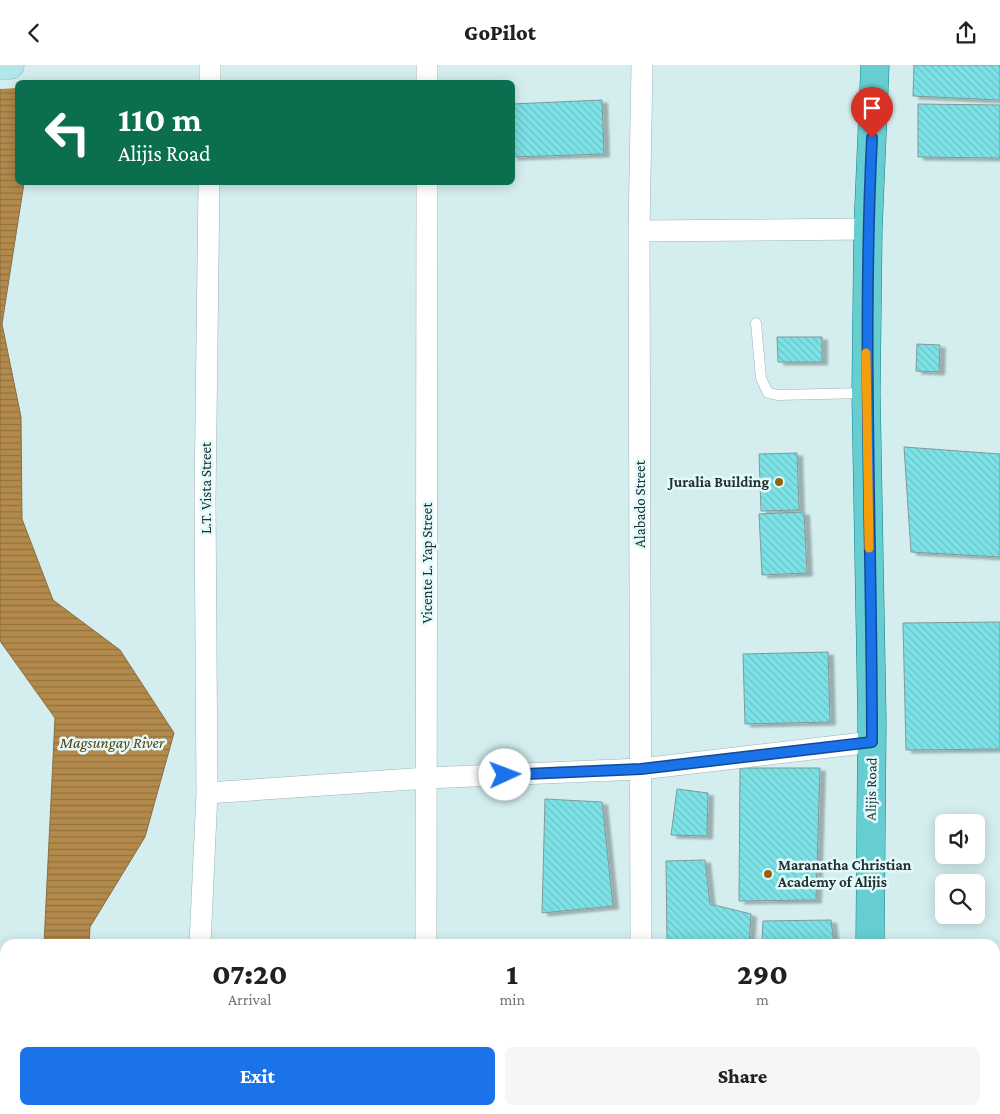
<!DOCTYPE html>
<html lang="en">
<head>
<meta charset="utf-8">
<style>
  body { margin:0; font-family:"Crimson Pro",serif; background:#f6f6f6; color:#202124; height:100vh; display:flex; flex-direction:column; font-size:19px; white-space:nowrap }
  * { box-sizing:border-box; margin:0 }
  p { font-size:16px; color:#757577 }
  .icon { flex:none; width:28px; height:28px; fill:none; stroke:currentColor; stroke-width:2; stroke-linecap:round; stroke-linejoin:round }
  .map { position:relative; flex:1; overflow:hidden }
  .panel { position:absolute; left:0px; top:874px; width:1000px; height:176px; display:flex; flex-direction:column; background:#fff; border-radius:15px 15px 0 0; box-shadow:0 2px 12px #0003 }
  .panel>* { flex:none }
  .guide { position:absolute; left:15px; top:15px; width:500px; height:105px; border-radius:8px; box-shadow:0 2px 12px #0003; background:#0b6e4f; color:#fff; overflow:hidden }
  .buttons { position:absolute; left:935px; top:749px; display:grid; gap:10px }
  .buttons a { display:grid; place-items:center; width:50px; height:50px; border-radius:8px; background:#fff; box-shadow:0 2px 12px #0003; font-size:25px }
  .pin { position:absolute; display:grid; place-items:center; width:42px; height:42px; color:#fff; margin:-51px -21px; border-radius:50% 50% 50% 0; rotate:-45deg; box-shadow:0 0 5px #0007 }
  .pin .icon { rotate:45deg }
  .me { position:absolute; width:55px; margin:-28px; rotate:88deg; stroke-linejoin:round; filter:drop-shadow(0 0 4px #0008) }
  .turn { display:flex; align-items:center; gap:18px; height:105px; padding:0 20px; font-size:22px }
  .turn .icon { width:65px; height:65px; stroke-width:2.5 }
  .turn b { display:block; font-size:35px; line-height:42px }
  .eta { display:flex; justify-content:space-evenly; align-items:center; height:85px; text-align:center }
  .eta b { font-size:30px; font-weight:800; line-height:35px }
  .button { display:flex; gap:10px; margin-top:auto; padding:10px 20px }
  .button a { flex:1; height:58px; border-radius:8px; background:#1a73e8; color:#fff; font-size:20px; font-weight:800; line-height:58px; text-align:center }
  .button a+a { background:#f6f6f6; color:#202124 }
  header { display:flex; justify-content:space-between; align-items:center; height:65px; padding:0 20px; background:#fff; font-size:22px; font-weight:800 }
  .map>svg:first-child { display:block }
  .water { fill:url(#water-rules); stroke:#896f43 }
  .pier { fill:#d4eeef }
  .building { fill:url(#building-back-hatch); stroke:#819999; filter:url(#shadow) }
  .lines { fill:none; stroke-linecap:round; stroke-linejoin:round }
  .lane-casing { stroke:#9cb4b5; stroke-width:11 }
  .street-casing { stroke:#9cb4b5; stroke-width:22 }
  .secondary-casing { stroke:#9cb4b5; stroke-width:29 }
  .primary-casing { stroke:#0e8186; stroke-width:29 }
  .lane { stroke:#fff; stroke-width:10 }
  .street { stroke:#fff; stroke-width:21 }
  .secondary { stroke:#b2e6e8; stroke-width:28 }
  .primary { stroke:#66ced1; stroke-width:28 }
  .route-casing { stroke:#114b97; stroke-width:12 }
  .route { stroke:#1a73e8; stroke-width:9 }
  .slow { stroke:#f59e0b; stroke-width:9 }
  .poi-dot { fill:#90640d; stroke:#e1fbfc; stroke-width:2 }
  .labels { text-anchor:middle; stroke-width:5; stroke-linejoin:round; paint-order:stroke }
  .poi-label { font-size:15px; font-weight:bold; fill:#273031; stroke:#e1fbfc; text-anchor:end }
  .street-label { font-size:15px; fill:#273031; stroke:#e1fbfc }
  .water-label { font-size:16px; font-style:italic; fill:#5d400d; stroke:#e1fbfc }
</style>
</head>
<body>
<header><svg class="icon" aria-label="back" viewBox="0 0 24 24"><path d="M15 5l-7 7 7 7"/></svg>GoPilot<svg class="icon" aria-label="share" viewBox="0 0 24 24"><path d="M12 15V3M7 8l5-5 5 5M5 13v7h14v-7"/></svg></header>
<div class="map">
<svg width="1000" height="1049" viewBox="0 0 1000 1049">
  <defs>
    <pattern id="water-rules" width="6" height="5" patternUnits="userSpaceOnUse" patternTransform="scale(1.25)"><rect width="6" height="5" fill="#b38a4b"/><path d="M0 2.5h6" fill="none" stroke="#92713f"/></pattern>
    <pattern id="building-back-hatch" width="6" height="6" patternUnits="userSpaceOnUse" patternTransform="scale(1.25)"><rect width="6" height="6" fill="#7ce2e6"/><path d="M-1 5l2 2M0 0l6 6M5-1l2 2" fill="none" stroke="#6bc2c6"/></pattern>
    <filter id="shadow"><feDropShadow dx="5.5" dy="3" stdDeviation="1" flood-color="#0004"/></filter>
  </defs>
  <rect width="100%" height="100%" fill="#d4eeef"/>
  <path class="water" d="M 0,0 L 18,18 L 18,118 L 24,118 L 2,259 L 21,352 L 22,454 L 53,535 L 120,585 L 174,668 L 145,772 L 90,862 L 89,879 L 44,879 L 55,653 L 0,576 Z
    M 35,1045 L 77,1045 L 77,1049 L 35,1049 Z"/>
  <path class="pier" d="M 0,0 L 44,0 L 41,18 L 18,18 L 17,23 L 0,24 Z"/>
  <path class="building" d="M 914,0 L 1000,0 L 1000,35 L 913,31 Z
    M 602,35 L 604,89 L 512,92 L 512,39 Z
    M 918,39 L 1000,40 L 1000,93 L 918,92 Z
    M 777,272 L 822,272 L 822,297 L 778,297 Z
    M 917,279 L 940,280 L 939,307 L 916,306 Z
    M 904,382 L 1000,389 L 1000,492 L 911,487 Z
    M 797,388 L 799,445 L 761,446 L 759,389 Z
    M 804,447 L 807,508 L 762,510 L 759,449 Z
    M 1000,557 L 1000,684 L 906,685 L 903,558 Z
    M 828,587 L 830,657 L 745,659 L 743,589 Z
    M 740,703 L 820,703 L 816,835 L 739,836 Z
    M 677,724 L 708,728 L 707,771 L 671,770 Z
    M 545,734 L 602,737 L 613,841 L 542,848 Z
    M 705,795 L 710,839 L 751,849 L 749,879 L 667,879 L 666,796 Z
    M 831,855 L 834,879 L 762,879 L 763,856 Z
    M 240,1045 L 362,1045 L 362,1049 L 240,1049 Z
    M 467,1045 L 613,1045 L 613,1049 L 466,1049 Z
    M 698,1045 L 698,1049 L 671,1049 L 671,1046 Z"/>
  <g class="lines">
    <g class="lane-casing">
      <path id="lane" d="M 756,258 L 761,313 L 768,328 L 778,330 L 865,328"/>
    </g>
    <g class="street-casing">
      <path id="street" d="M 427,0 L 427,18
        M 210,18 L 210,0
        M 639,166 L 868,164
        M 207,728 L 427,713 L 641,704 L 872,677
        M 200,879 L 207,728 L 205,435 L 209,118
        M 426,879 L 427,118
        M 641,879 L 639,166 L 642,0
        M 995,978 L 1000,978
        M 200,1045 L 200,1049
        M 642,1045 L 642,1049
        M 425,1049 L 425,1045"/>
    </g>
    <g class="secondary-casing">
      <path id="secondary" d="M 0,0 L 10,0"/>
    </g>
    <g class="primary-casing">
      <path id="primary" d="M 870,879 L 872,656 L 866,328 L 868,164 L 875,0
        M 869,1045 L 869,1049"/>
    </g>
    <use href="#lane" class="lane"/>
    <use href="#street" class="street"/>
    <use href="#secondary" class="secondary"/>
    <use href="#primary" class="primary"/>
  </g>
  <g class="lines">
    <g class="route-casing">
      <path id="route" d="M 505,710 L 641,704 L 872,677 C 872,476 862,275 872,73"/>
    </g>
    <use href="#route" class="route"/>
    <path class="slow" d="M 866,288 L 869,483"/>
  </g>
  <g class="poi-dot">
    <circle cx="779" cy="417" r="5"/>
    <circle cx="768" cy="809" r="5"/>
  </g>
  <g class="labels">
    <g class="poi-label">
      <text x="769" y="422">Juralia Building</text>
      <text x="778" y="805" text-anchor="start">Maranatha Christian<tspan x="778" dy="17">Academy of Alijis</tspan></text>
    </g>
    <g class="street-label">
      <text transform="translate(206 423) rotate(-90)" y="5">L.T. Vista Street</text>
      <text transform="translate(640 439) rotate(-90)" y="5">Alabado Street</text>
      <text transform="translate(427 498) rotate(-90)" y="5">Vicente L. Yap Street</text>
      <text transform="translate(871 724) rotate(-89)" y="5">Alijis Road</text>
    </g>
    <g class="water-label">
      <text x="112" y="683">Magsungay River</text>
    </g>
  </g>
</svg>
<div class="buttons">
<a><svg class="icon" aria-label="sound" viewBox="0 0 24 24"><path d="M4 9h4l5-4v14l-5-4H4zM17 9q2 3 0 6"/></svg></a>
<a><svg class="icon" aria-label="search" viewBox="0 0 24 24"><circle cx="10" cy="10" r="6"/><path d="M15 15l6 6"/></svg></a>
</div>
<div class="pin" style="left:872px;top:73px;background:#d93025"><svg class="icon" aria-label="arrive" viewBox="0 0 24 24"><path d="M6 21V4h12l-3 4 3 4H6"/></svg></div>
<svg class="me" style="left:505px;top:710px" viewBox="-20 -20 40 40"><circle r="19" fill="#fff"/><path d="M0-13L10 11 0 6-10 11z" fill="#1a73e8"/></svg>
<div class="guide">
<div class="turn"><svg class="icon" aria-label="left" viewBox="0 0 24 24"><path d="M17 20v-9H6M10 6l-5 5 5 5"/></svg><div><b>110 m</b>Alijis Road</div></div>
</div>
<section class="panel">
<div class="eta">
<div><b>07:20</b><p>Arrival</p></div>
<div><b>1</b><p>min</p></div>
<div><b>290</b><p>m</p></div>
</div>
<div class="button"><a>Exit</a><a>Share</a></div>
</section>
</div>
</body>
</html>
